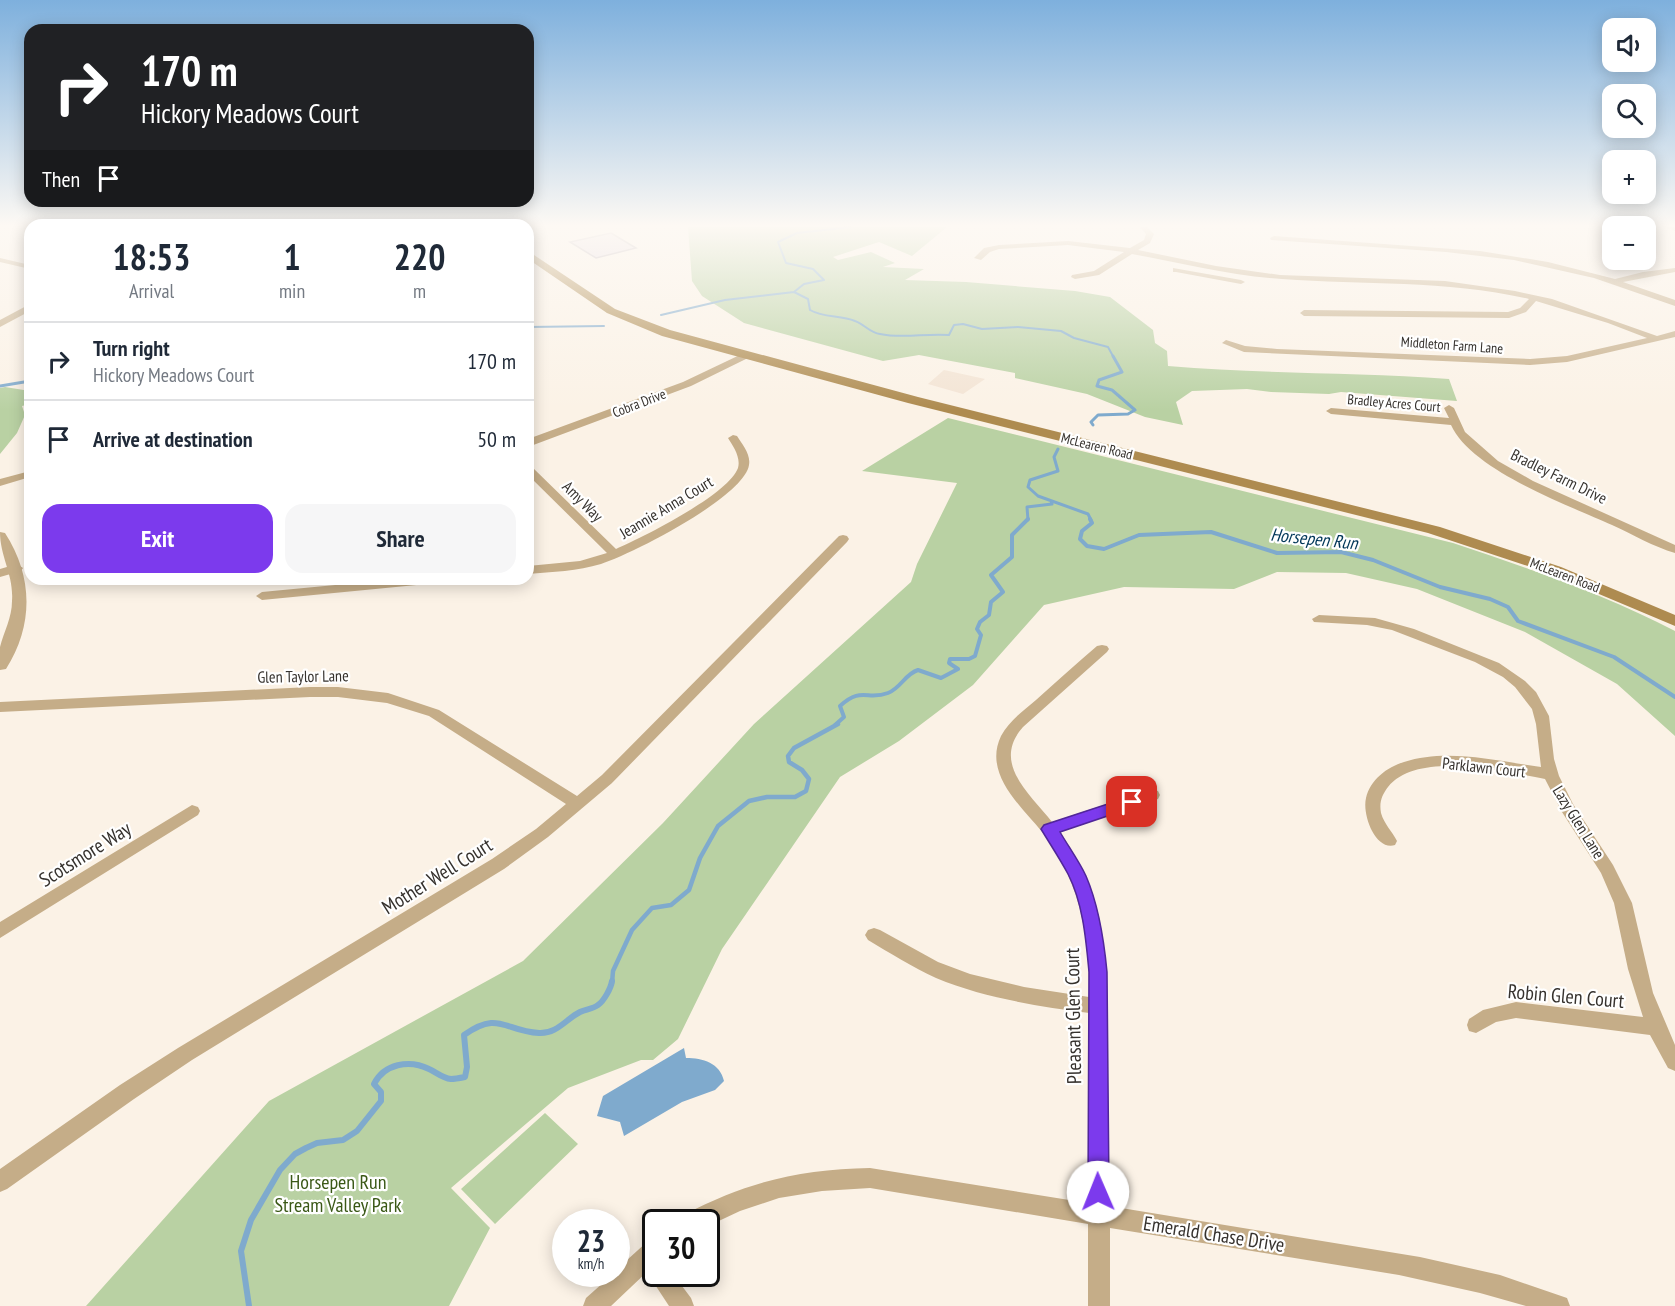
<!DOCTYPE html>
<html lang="en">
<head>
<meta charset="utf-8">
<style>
  body { margin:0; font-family:"PT Sans Narrow",sans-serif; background:#f6f6f7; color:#1f2937; height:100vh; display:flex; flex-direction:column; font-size:22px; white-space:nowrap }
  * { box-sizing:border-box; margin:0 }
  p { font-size:20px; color:#747a83 }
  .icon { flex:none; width:33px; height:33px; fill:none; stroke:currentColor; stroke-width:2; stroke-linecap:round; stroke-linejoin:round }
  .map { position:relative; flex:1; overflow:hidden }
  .sheet { position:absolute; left:24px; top:219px; width:510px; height:366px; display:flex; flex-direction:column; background:#fff; border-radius:18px; box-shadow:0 3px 15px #0003 }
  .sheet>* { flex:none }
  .guide { position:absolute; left:24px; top:24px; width:510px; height:183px; border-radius:18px; box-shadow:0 3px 15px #0003; background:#202124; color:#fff; overflow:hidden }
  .buttons { position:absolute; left:1602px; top:18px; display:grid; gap:12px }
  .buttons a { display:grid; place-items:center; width:54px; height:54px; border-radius:12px; background:#fff; box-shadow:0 3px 15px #0003; font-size:30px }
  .speed { position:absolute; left:552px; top:1209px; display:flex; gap:12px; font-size:30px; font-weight:700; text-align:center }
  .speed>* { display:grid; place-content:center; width:78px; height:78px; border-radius:50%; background:#fff; box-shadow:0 3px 15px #0003; line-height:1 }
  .speed small { font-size:15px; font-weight:400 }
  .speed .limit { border:3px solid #111; border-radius:9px; background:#fff; color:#111 }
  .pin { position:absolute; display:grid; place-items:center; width:51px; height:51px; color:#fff; margin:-26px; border-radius:12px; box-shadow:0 3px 9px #0006 }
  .me { position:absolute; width:66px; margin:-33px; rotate:359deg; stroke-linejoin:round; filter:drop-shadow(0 0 4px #0008) }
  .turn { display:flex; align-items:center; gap:21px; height:126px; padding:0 18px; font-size:27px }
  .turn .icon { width:78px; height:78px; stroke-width:2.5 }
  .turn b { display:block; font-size:42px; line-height:51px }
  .then { display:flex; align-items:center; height:57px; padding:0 18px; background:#0003; gap:12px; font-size:22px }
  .eta { display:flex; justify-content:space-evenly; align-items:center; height:102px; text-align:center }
  .eta b { font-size:36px; font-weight:800; line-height:42px }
  .primary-button { display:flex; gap:12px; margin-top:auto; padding:12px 18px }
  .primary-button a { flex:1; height:69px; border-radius:18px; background:#7c3aed; color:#fff; font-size:24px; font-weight:800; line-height:69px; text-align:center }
  .primary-button a+a { background:#f6f6f7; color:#1f2937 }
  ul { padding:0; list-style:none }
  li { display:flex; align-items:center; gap:18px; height:78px; padding:0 18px; border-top:2px solid #e0e1e3 }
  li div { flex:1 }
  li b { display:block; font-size:22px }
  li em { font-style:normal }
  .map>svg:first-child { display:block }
  .built { fill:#f3e4d4 }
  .green { fill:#b9d1a3 }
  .water { fill:#7faacd }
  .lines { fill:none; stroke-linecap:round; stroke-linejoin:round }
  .stream-far4 { stroke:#7faacd; stroke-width:2 }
  .stream-far3 { stroke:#7faacd; stroke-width:3 }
  .stream-far2 { stroke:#7faacd; stroke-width:4 }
  .stream-far1 { stroke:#7faacd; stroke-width:4.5 }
  .stream { stroke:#7faacd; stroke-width:6 }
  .building { fill:#e1d6e1; stroke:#ada3ad; stroke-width:1.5 }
  .minor { fill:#c5ad88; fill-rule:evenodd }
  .tertiary { fill:#c5ad88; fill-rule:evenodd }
  .secondary { fill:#ae8b50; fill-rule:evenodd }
  .route { fill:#7c3aed; stroke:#51269a; stroke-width:1.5 }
  .labels { text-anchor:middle; stroke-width:4.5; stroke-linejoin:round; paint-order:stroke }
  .far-street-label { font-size:14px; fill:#36322e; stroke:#fff }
  .street-label { font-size:16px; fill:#36322e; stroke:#fff }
  .water-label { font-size:18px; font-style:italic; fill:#003658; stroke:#fff }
  .near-street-label { font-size:20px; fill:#36322e; stroke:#fff }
  .near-park-label { font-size:20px; fill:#3a5816; stroke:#fff }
</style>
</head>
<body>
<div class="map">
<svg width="1675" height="1306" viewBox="0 0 1675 1306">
  <rect width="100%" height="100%" fill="#fbf2e6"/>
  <path class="built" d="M 944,370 L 985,379 L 963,394 L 928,384 Z"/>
  <path class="green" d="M 688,227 L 947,227 L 912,256 L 879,242 L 833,257 L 838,260 L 871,252 L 895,263 L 883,267 L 924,269 L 905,280 L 966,282 L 1075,291 L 1110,297 L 1153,330 L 1155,343 L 1167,351 L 1168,366 C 1262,374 1356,372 1449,379 L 1457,401 L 1341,392 L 1329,394 L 1271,392 L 1247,389 L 1192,391 L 1176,402 L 1183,425 L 1145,417 L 1087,394 L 1015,378 L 1015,373 L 919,355 L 883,361 L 744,323 L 702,296 L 692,281 Z
    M 5,387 L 30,391 L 30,404 L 22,406 L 25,415 L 17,433 L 0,454 L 0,388 Z
    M 948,418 L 1453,543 C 1528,568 1604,594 1675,631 L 1675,736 L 1617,684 L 1525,632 L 1417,589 L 1346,573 L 1277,572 L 1234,589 L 1124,587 L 1044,605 L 973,685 L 899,741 L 840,777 L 722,949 L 678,1039 L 653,1060 L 641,1060 L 568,1088 L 451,1188 L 490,1228 L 449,1306 L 86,1306 L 269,1101 L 523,961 L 663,823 L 754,724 L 911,582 L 917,564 L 957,483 L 862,471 Z
    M 545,1113 L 578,1144 L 495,1224 L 461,1189 Z"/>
  <path class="water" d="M 684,1048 L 686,1058 C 703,1058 720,1063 724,1081 L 715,1090 L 682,1102 L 624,1136 L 620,1122 L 597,1116 L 603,1096 Z"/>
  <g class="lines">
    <path class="stream-far4" d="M 851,227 L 797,233 L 778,242 L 786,263 L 813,269 L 824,280 L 804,284 L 794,292 L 808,299 L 810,310 C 824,318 840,315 855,321 C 864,324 870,333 880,334 C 903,339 925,333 949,335 L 954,325 L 963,324 L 982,329 L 1018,327 L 1061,331 L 1074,338 L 1108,347 L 1114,358
      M 661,315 L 725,300 L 794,292
      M 528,327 L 604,326"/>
    <path class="stream-far3" d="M 0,386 L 30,381
      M 1093,425 L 1091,422 L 1098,415 L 1128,414 L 1135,410 L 1112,390 L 1097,386 L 1099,380 L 1122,372 L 1113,356
      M 1058,449 L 1054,457 L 1058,471 L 1030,480 L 1028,487 L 1038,496 L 1088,514 L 1091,520
      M 1028,520 L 1027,507 L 1052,504 L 1051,501"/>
    <path class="stream-far2" d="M 1090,519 L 1092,523 L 1082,531 L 1080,539 L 1087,546 L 1104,549 L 1139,535 L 1211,532 L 1277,553 L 1341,552 L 1373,560 L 1440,587 L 1490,599 L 1508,607 L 1518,621 L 1614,657 L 1675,697
      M 835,725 L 844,717 L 840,706 C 862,686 867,701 888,693 C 901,688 905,674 918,670 L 941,678 L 958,669 L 949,663 L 950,659 L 969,659 L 975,656 L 981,635 L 977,629 L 980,622 L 989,615 L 991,602 L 1003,592 L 991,575 L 1012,557 L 1012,535 L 1028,519"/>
    <path class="stream-far1" d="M 612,983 L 613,971 L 632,930 L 652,908 L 671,905 L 689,890 L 700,858 L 718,826 L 749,801 L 767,797 L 795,797 L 806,791 L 809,779 L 802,770 L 789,762 L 788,756 L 794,748 L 838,724"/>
    <path class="stream" d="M 249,1306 L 241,1251 L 251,1220 L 280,1170 L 295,1154 L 306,1148 L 317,1143 L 343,1140 L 357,1131 L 381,1101 L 381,1092 L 374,1084 C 384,1064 409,1059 429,1069 C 436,1072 442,1078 451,1079 C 455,1079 460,1078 465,1077 L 467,1067 L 464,1035 C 499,1010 504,1031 539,1033 C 557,1034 566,1019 580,1012 C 586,1009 593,1009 598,1005 C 604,1001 611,988 612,981"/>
  </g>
  <path class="building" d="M 611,233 L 636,248 L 596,258 L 570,242 Z"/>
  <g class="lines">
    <path class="minor" d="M 1140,227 L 1147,227 L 1154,234 L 1150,243 L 1138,250 L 1216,266 L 1280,275 L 1445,281 L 1515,291 L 1552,299 L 1657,336 L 1675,331 L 1675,337 L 1567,362 L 1530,365 L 1244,352 L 1222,343 L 1226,340 L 1245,346 L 1277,349 L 1530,359 L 1567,356 L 1647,338 L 1608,323 L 1536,301 L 1526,312 L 1509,318 L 1304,316 L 1300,313 L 1304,310 L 1508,312 L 1520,308 L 1529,299 C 1448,280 1364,285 1282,279 C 1232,276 1181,263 1132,254 L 1099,275 L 1075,279 L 1071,277 L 1072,275 L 1094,271 L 1124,252 L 1068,245 L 999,249 L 990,252 L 981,260 L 974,258 L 984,248 L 999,245 L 1068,241 L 1130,248 L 1144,240 L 1146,234 Z
      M 1666,227 L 1675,227 L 1675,231 Z
      M 1274,236 L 1480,251 L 1548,262 L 1615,279 L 1643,272 L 1675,268 L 1675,272 L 1623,282 L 1675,300 L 1675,306 L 1594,278 L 1514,260 L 1446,252 L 1271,240 L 1270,238 Z
      M 0,258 L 30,265 L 30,269 L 0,262 Z
      M 1173,268 L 1241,280 L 1245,282 L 1241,284 L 1176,272 L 1173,272 Z
      M 1449,405 L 1454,408 L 1465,432 L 1498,461 L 1533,481 L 1675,545 L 1675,553 C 1654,547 1632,534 1612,525 C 1568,505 1471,470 1451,425 L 1331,414 L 1326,411 L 1331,408 L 1449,418 L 1444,408 Z
      M 733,435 L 737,436 C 742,444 751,454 749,465 C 744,497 632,554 601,564 C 578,571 552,572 528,574 L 528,566 L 580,561 L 607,553 L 528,475 L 528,466 L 532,467 L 616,549 C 643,537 728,495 738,468 C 741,457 733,446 728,438 Z
      M 30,471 L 30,477 L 0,486 L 0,479 Z
      M 843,535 L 847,536 L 849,539 L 847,542 L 612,783 L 548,837 L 504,869 L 192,1060 L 134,1099 L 7,1189 L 0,1192 L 0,1169 L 120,1085 L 178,1048 L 492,859 L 536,829 L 566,804 L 429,716 L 387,703 L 338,697 L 310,697 L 0,712 L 0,702 L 310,687 L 338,687 L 388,693 L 439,710 L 577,796 L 602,775 L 839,536 Z
      M 17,564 L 23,568 L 21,571 L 0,577 L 0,569 Z
      M 398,579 L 443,579 L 437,583 L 262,600 L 256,596 L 262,592 Z
      M 1319,615 L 1375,618 L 1414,629 L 1499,663 L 1525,681 L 1536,692 L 1549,716 L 1554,759 L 1559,776 L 1573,804 L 1613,865 L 1632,903 L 1653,993 L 1675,1045 L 1675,1071 L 1668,1068 L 1650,1035 L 1516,1018 L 1496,1022 L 1476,1033 L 1469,1031 L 1467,1025 L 1469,1019 L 1483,1010 L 1516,1002 L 1643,1017 L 1628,969 L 1614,903 L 1601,873 L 1562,812 L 1545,779 C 1504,772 1418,750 1388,787 C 1382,795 1379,802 1381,813 C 1384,824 1392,831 1397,841 L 1395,845 C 1375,851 1362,814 1366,798 C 1370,780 1387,767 1404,762 C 1447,748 1497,761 1541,767 L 1536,724 L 1532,709 L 1515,687 L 1503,677 L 1475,662 L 1392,630 L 1367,625 L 1314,622 L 1312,619 Z
      M 1102,645 L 1107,646 L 1109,649 L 1107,652 L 1023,727 C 991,763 1030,794 1052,822 L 1152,789 L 1158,791 L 1160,795 L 1158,799 L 1060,832 C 1090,874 1102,921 1107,972 L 1109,1206 L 1420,1257 L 1500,1275 L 1567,1298 L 1570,1306 L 1526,1306 L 1480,1293 L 1399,1275 L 1110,1228 L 1110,1306 L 1088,1306 L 1088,1224 L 870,1188 L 822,1191 L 779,1198 L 740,1211 L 706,1227 L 706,1222 L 683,1222 L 686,1214 C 747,1182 801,1169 870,1168 L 1088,1203 L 1089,1013 C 1037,1006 984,998 936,978 C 912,967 890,953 868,940 L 865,935 L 868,930 L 874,928 L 880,930 L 938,962 L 970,974 L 1024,987 L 1089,997 C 1089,959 1086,920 1072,885 C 1066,868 1057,852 1046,837 C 1025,809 982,776 1001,736 C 1009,721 1023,711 1036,700 C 1056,682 1076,664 1097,646 Z
      M 192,805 L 198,807 L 200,811 L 198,815 L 0,938 L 0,922 Z
      M 656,1238 L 656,1274 L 673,1274 L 691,1298 L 694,1306 L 669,1306 L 648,1274 L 649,1270 L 611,1306 L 583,1306 L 586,1298 L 613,1274 L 616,1274 L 616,1270 L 648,1241 Z"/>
    <path class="tertiary" d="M 30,304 L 30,311 L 0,327 L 0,320 Z
      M 746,352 L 752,355 L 750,357 L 691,386 L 528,447 L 528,439 L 683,382 Z
      M 0,532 L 5,533 C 33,576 34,625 6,669 L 0,670 C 0,663 0,654 0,647 C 4,631 12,618 12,601 C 14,575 0,557 0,532 Z"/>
    <path class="secondary" d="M 528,251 L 615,309 L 670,330 L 918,397 L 1440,527 L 1561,567 L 1675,615 L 1675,626 L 1549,573 L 1428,533 L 908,403 L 662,336 L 607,313 L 528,259 Z"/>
  </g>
  <linearGradient id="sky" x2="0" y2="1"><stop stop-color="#7eb0dd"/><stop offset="0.55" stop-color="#fdf9f4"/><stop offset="1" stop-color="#fdf9f4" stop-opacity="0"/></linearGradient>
  <rect width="1675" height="410" fill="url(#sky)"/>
  <path class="route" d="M 1132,796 L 1137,798 L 1140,802 L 1137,806 L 1060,832 C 1068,846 1079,861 1086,876 C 1099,906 1104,940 1107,972 L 1109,1192 L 1106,1199 L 1098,1203 L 1091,1199 L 1088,1192 L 1089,972 C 1086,940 1083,903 1068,874 C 1060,859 1050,844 1041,829 L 1044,825 Z"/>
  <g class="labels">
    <g class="far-street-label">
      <text transform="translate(1452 345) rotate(4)" y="5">Middleton Farm Lane</text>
      <text transform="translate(639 403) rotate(-21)" y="5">Cobra Drive</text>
      <text transform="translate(1394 403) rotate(5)" y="5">Bradley Acres Court</text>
      <text transform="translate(1097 446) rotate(14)" y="5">McLearen Road</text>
      <text transform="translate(1565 575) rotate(21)" y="5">McLearen Road</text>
    </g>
    <g class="street-label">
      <text transform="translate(1559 476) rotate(26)" y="6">Bradley Farm Drive</text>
      <text transform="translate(583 501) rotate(45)" y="6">Amy Way</text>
      <text transform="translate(666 507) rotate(-31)" y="6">Jeannie Anna Court</text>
      <text transform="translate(303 676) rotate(-1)" y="6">Glen Taylor Lane</text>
      <text transform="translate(1484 767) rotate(6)" y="6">Parklawn Court</text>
      <text transform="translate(1579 822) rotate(58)" y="6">Lazy Glen Lane</text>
    </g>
    <g class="water-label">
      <text transform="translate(1314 539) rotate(6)" y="6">Horsepen Run</text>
    </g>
    <g class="near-street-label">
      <text transform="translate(85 854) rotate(-32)" y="7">Scotsmore Way</text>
      <text transform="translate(437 876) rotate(-32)" y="7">Mother Well Court</text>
      <text transform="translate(1566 996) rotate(5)" y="7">Robin Glen Court</text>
      <text transform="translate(1073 1016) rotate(-91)" y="7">Pleasant Glen Court</text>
      <text transform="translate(1214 1234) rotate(9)" y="7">Emerald Chase Drive</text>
    </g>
    <g class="near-park-label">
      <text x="338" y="1189">Horsepen Run<tspan x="338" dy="23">Stream Valley Park</tspan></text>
    </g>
  </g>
</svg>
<div class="buttons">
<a><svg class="icon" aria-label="sound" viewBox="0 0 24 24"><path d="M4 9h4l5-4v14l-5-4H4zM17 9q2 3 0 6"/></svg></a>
<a><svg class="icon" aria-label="search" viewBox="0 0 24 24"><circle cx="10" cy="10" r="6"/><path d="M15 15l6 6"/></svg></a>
<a>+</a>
<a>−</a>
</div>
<div class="speed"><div>23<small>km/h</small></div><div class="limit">30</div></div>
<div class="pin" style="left:1132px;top:802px;background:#d93025"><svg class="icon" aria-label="arrive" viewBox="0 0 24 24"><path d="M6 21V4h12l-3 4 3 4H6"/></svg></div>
<svg class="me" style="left:1098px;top:1192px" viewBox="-20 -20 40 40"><circle r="19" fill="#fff"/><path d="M0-13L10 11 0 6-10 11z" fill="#7c3aed"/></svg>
<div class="guide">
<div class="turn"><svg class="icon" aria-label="right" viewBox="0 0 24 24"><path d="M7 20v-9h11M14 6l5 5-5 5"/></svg><div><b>170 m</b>Hickory Meadows Court</div></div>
<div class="then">Then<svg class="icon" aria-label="arrive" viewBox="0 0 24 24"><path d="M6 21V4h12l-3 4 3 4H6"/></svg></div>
</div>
<section class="sheet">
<div class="eta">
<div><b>18:53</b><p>Arrival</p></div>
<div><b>1</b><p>min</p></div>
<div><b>220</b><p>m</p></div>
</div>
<ul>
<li><svg class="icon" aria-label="right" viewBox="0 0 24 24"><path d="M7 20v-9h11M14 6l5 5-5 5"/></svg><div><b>Turn right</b><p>Hickory Meadows Court</p></div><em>170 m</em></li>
<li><svg class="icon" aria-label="arrive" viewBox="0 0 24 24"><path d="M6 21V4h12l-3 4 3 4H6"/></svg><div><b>Arrive at destination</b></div><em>50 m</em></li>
</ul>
<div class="primary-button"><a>Exit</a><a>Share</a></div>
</section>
</div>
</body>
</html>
